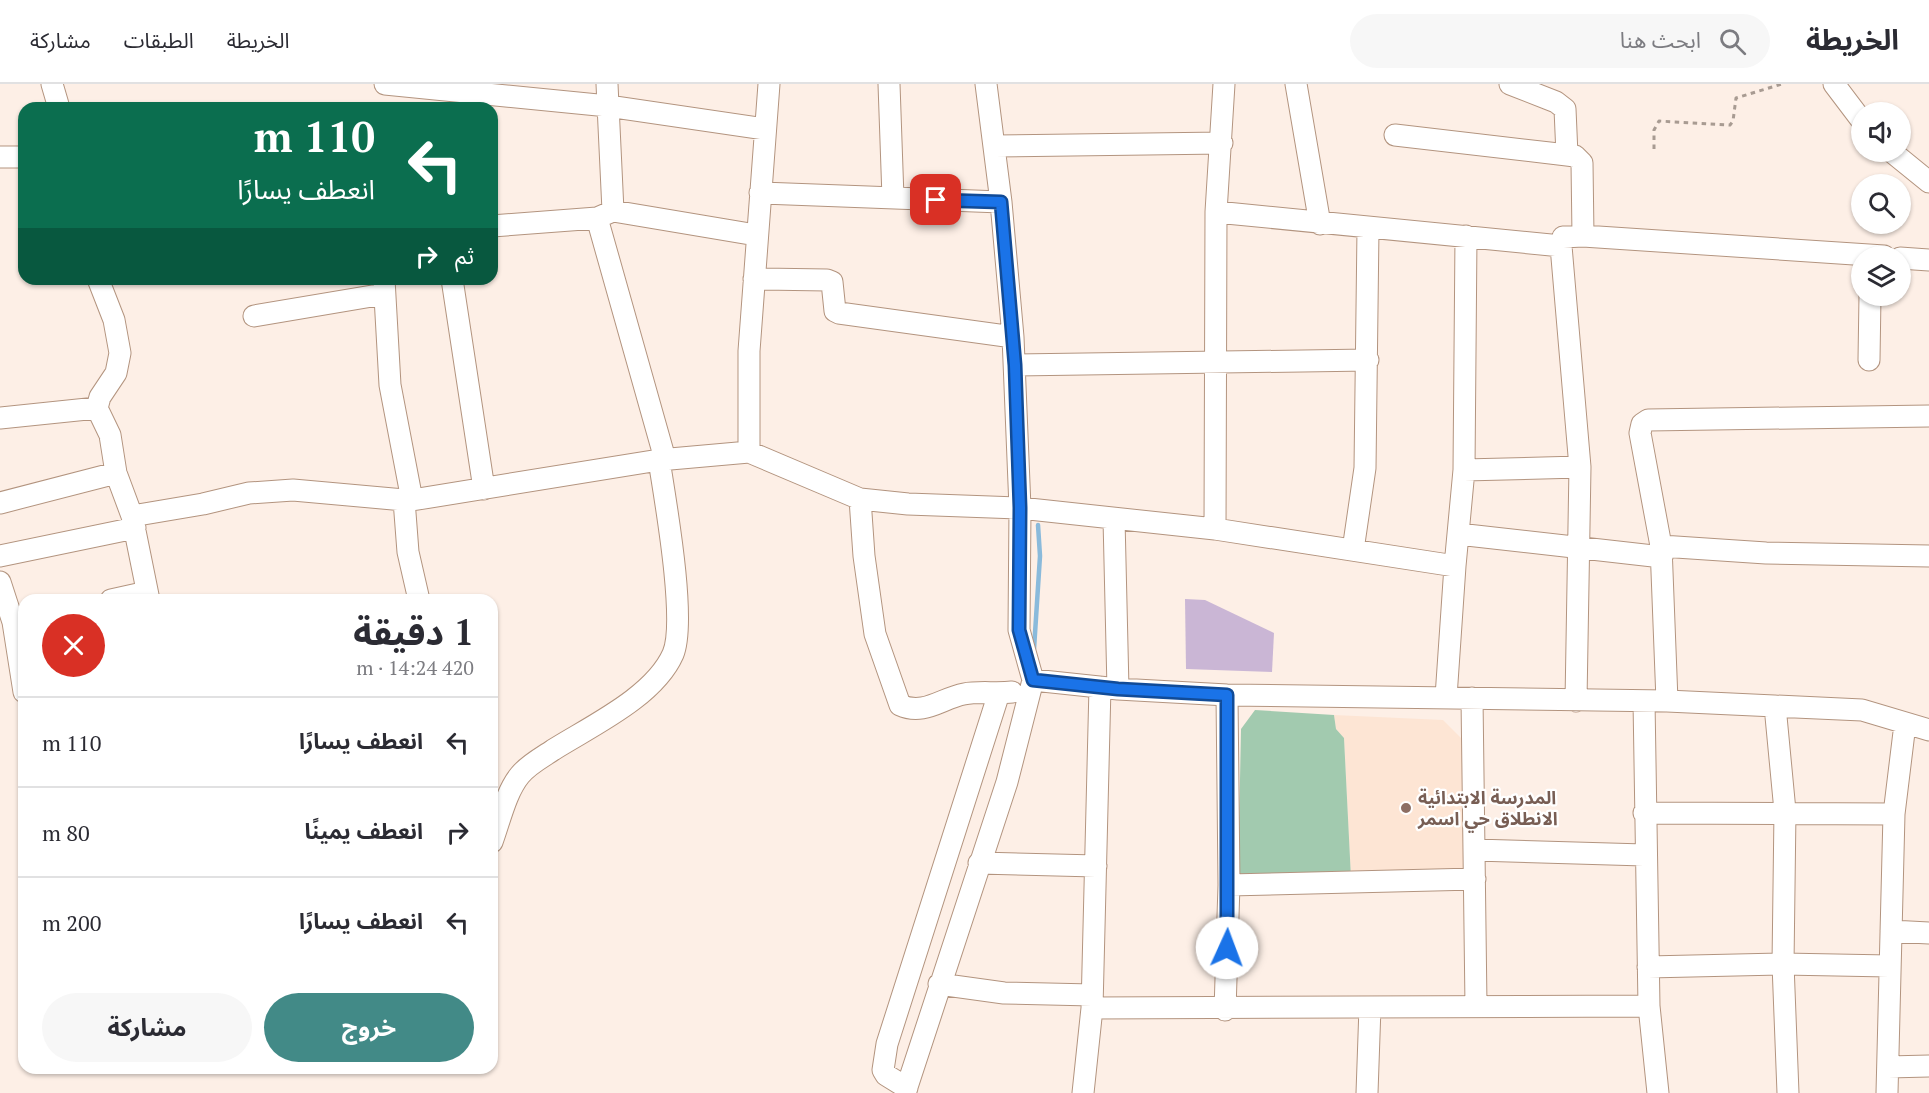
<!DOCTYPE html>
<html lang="ar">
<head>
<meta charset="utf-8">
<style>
  body { margin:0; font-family:"PT Serif","Noto Sans Arabic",serif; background:#f7f7f7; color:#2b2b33; direction:rtl; height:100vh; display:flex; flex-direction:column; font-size:22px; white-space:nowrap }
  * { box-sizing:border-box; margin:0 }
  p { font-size:20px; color:#7c7c81 }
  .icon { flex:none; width:33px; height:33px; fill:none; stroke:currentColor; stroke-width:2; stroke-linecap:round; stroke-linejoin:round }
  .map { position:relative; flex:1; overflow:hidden; direction:ltr }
  .details { position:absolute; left:18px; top:510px; width:480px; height:480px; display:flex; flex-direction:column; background:#fff; border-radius:18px; box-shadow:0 2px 4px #0004; direction:rtl }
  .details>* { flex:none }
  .hud { position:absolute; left:18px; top:18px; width:480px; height:183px; border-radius:18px; box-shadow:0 2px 4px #0004; direction:rtl; background:#0b6e4f; color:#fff; overflow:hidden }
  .tools { position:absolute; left:1851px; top:18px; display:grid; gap:12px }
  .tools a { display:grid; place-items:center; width:60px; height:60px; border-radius:50%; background:#fff; box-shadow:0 2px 4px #0004; font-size:30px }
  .pin { position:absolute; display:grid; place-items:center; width:51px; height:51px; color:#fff; margin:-26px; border-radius:12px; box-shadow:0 3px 9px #0006 }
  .me { position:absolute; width:66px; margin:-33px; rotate:2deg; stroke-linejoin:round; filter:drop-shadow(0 0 4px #0008) }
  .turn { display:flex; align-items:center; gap:21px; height:126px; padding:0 24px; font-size:27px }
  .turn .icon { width:78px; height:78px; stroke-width:2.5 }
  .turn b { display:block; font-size:42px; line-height:51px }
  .then { display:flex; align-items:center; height:57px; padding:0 24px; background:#0003; gap:12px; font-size:22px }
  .round { display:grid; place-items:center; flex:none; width:63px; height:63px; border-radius:32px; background:#f7f7f7 }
  .head { display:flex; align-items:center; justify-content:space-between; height:102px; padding:0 24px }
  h1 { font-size:36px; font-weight:700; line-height:45px }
  .action { display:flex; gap:12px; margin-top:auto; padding:12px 24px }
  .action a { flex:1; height:69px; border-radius:36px; background:#428a87; color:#fff; font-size:24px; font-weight:700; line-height:69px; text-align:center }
  .action a+a { background:#f7f7f7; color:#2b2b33 }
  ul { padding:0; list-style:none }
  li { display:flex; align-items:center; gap:18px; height:90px; padding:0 24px; border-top:2px solid #e1e1e2 }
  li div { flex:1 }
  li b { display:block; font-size:22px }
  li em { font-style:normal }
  header { display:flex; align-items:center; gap:36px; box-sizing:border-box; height:84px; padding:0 30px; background:#fff; border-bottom:2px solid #e1e1e2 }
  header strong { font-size:28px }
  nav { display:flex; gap:33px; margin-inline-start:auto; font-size:21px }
  .search { width:420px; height:54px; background:#f7f7f7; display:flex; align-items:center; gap:15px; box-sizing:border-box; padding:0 21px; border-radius:33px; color:#7c7c81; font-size:22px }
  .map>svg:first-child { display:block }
  .built { fill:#fde5d4 }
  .green { fill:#a2caaf }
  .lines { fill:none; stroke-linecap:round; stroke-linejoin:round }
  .stream { stroke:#8abadb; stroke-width:4.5 }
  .building { fill:#cab6d5 }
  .minor-casing { stroke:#b3947f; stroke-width:23 }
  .path { stroke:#a89b92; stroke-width:3; stroke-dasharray:4.5 4.5; stroke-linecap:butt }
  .minor { stroke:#fff; stroke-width:21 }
  .route-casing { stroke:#114b97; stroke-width:15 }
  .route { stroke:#1a73e8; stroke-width:10 }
  .education-dot { fill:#8d6e63; stroke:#fff; stroke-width:2 }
  .labels { text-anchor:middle; stroke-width:4.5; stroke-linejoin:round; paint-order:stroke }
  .education-label { font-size:18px; font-weight:bold; fill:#785e54; stroke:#fff; text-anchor:start }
</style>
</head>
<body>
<header>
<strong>الخريطة</strong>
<div class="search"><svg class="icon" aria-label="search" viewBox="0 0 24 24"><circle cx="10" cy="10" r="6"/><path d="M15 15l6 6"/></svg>ابحث هنا</div>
<nav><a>الخريطة</a><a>الطبقات</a><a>مشاركة</a></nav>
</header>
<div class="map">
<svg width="1929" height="1009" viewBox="0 0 1929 1009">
  <rect width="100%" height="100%" fill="#fdefe6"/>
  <path class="built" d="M 1334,631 L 1443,636 L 1463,656 L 1466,791 L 1351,794 L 1344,654 L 1336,645 Z"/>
  <path class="green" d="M 1255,626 L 1334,631 L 1336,645 L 1344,654 L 1351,794 L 1238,796 L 1241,645 Z"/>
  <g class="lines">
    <path class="stream" d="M 1034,565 L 1040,472 L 1038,441"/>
  </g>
  <path class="building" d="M 1185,515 L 1205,516 L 1274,549 L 1272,588 L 1186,585 Z"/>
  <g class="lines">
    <g class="minor-casing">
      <path id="minor" d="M 52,0 L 59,24
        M 385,0 L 608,22 L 765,45
        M 607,0 L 613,127
        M 889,0 L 893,114
        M 986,0 L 1001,118 L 1013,253 L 1020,424 L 1019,546 L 1033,596
        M 1296,0 L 1320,140
        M 1510,0 L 1556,18 L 1565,25 L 1567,71 L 1575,72 L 1582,79 L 1583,152
        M 1834,0 L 1862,37
        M 1395,51 L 1567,71
        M 995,62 L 1222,59
        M 1892,68 L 1929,98
        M 0,73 L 24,73
        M 760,109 L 1001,118
        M 1216,128 L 1561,162 L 1563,153 L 1583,152 L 1884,172
        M 597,134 L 665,375
        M 492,142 L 597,134 L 613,127 L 756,151
        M 1561,162 L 1580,383 L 1576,617
        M 1900,174 L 1929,176
        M 98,195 L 114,236 L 120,269 L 116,289 L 100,313 L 97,324 L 110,351 L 116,389
        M 384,195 L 390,301 L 412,416 L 659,376 L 749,368 L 860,415 L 908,420 L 1020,424 L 1215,445 L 1455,482
        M 452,195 L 484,405
        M 754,195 L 827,196 L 832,198 L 835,227 L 839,229 L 1013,253
        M 254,232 L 384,210
        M 1869,276 L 1870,212
        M 1015,281 L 1368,276
        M 0,334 L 97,324
        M 749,368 L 749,267 L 769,0
        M 1464,386 L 1580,383
        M 860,415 L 864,472 L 875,550 L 900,621 C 924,632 942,614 964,610 C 979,607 997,610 1012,608
        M 0,419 L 116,389 L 132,432 L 149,516
        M 132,432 L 203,420 L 249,409 L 293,406 L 404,416 L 408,468 L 419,516
        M 1114,435 L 1118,605
        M 1215,445 L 1216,128 L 1224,0
        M 1458,450 L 1662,473
        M 1661,462 L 1766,469 L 1929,472
        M 1353,466 L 1365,384 L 1368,145
        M 0,472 L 135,444
        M 0,498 L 13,538
        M 111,516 L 147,508
        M 24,535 L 13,538 L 24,608
        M 1446,613 L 1455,482 L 1464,386 L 1466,152
        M 1472,614 L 1476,921
        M 1644,617 L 1649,922 L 1658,1009
        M 1667,617 L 1661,462 L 1640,349 L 1642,340 L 1648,336 L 1929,332
        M 1775,622 L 1785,727 L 1783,880 L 1788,1009
        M 1644,729 L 1894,730
        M 492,758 C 500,736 506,708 520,691 C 529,680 543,673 553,666 C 591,642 654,613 673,570 C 687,537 665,415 659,376
        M 1475,766 L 1644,771
        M 979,779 L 1096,782
        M 1229,801 L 1475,795
        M 1891,847 L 1929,849
        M 1648,883 L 1783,880 L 1889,882
        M 939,900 L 1004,909 L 1092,911
        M 1092,924 L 1649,922
        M 1225,926 L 1229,801 L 1227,611
        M 1888,983 L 1929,982
        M 907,1004 L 886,991 L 883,986 L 887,960 L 999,609
        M 905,1009 L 1007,698 L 1033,596 L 1118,605 L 1227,611 L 1667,617 L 1862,626 L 1929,646
        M 1083,1009 L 1092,924 L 1100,603
        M 1367,1009 L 1370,923
        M 1887,1009 L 1894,730 L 1905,640"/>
    </g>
    <path class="path" d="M 1654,65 L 1654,46 L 1659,37 L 1730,41 L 1733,37 L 1736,14 L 1782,0"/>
    <use href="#minor" class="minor"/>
  </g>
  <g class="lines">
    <g class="route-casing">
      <path id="route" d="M 936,116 L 1001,118 L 1015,281 L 1020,424 L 1019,546 L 1033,596 L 1118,605 L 1227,611 L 1227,864"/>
    </g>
    <use href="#route" class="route"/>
  </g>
  <circle class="education-dot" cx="1406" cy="724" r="6"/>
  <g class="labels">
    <g class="education-label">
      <text x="1418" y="720">المدرسة الابتدائية<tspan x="1418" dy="21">الانطلاق حي اسمر</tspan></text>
    </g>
  </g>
</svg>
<div class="tools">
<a><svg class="icon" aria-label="sound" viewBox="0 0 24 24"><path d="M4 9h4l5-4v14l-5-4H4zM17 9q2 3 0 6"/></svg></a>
<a><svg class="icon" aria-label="search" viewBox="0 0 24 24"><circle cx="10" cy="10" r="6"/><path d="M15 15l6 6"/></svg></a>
<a><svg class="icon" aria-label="layers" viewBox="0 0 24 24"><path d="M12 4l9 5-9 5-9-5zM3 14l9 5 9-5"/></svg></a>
</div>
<div class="pin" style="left:936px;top:116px;background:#d93025"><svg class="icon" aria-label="arrive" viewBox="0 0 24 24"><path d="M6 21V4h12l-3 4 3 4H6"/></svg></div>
<svg class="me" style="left:1227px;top:864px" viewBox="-20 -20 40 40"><circle r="19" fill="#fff"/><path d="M0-13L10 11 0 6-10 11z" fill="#1a73e8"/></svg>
<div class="hud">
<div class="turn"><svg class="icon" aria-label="left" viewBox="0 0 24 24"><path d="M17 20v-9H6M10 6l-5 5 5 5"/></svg><div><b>110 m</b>انعطف يسارًا</div></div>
<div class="then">ثم<svg class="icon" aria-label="right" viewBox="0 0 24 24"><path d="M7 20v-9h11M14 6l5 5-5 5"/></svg></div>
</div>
<section class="details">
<div class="head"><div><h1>1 دقيقة</h1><p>420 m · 14:24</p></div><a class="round" style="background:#d93025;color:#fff"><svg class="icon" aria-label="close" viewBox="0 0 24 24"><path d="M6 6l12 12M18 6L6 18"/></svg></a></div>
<ul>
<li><svg class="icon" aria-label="left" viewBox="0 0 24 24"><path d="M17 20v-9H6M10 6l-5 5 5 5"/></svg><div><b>انعطف يسارًا</b></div><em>110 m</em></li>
<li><svg class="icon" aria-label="right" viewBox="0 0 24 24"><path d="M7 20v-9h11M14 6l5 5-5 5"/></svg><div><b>انعطف يمينًا</b></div><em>80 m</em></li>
<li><svg class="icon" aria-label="left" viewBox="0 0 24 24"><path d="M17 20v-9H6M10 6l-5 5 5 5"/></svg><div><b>انعطف يسارًا</b></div><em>200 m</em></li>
</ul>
<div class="action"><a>خروج</a><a>مشاركة</a></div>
</section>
</div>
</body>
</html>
